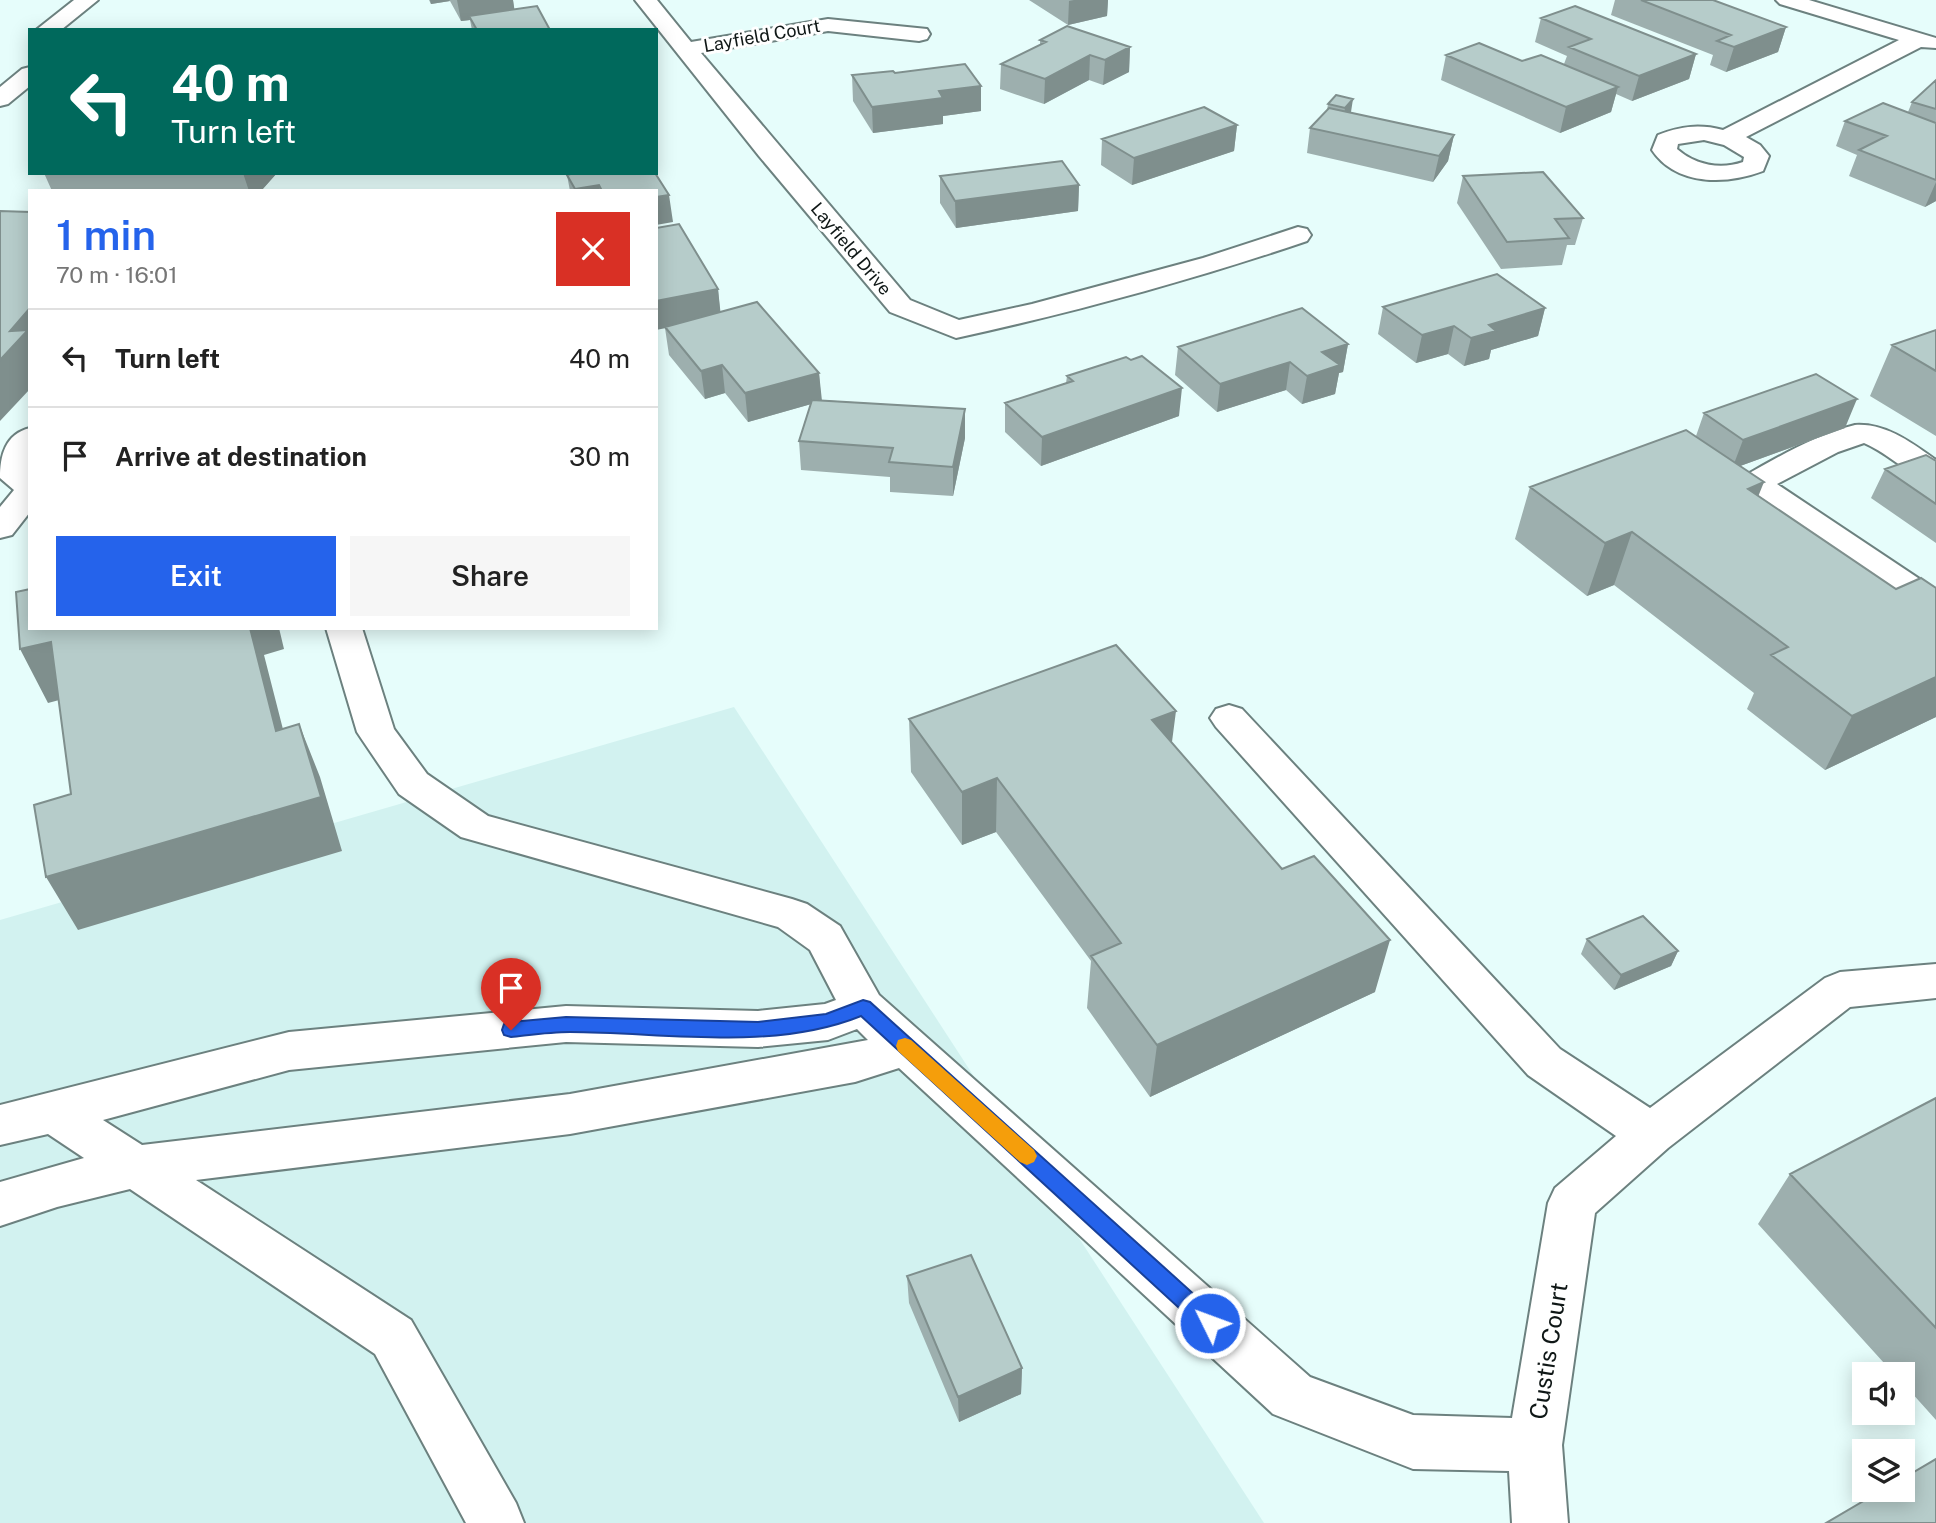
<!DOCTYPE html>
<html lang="en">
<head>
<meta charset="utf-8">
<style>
  body { margin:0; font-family:"Public Sans",sans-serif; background:#f6f6f6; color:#222; height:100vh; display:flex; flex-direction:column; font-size:26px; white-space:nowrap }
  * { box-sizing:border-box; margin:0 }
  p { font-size:23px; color:#767676 }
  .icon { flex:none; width:38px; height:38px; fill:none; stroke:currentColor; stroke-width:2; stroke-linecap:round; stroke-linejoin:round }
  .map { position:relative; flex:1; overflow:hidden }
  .side { position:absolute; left:28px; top:189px; width:630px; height:441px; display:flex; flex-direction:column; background:#fff; border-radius:0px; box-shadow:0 4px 18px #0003 }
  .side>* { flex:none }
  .banner { position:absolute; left:28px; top:28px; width:630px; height:147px; border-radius:0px; box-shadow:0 4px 18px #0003; background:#00695c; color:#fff; overflow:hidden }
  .controls { position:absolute; left:1852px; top:1362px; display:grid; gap:14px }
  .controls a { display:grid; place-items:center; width:63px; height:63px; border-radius:0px; background:#fff; box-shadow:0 4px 18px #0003; font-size:35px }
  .pin { position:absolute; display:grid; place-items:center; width:60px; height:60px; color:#fff; margin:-72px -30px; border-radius:50% 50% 50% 0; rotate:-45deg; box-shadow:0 0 7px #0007 }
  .pin .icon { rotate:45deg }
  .me { position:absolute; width:77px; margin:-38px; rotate:312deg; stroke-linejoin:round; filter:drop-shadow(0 0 5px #0008) }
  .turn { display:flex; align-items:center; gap:24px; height:147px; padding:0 28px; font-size:32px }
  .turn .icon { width:91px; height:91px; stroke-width:2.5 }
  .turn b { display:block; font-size:49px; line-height:60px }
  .round { display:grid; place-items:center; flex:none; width:74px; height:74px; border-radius:0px; background:#f6f6f6 }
  .headline { display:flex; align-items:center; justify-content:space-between; height:119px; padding:0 28px }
  h1 { font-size:42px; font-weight:600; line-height:52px; color:#2563eb }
  .action { display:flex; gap:14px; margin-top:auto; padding:14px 28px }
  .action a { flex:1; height:80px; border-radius:0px; background:#2563eb; color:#fff; font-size:28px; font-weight:600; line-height:80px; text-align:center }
  .action a+a { background:#f6f6f6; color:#222 }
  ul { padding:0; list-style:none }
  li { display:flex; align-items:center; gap:21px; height:98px; padding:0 28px; border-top:2px solid #e0e0e0 }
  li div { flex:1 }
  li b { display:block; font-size:26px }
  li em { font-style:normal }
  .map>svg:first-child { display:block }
  .built { fill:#d2f2f0 }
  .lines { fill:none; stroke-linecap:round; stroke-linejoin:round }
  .minor-casing { stroke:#6c817f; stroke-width:4 }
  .minor { fill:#fff; fill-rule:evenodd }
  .wall { fill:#9dafae }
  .shaded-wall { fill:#7f8f8d }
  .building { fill:#b6ccca; stroke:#7f8f8d; stroke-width:2 }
  .route { fill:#2563eb; stroke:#184099; stroke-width:2 }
  .slow { fill:#f59e0b }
  .labels { text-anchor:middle; stroke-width:6; stroke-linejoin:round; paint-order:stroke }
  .far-street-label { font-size:18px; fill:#0f1716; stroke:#fff }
  .near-street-label { font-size:24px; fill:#0f1716; stroke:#fff }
</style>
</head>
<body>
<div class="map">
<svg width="1936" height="1523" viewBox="0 0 1936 1523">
  <rect width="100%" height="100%" fill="#e6fdfb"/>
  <path class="built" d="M 734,707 L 1264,1523 L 0,1523 L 0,920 Z"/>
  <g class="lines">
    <g class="minor-casing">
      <path id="minor" d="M 74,0 L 98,0 L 61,30 L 36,30 Z
        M 635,0 L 657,0 L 691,42 L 828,19 L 927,29 L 930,34 L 927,39 L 919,41 L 828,31 L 701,53 L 910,300 L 959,320 L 1032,304 L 1203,258 L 1298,227 L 1307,229 L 1311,235 L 1307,241 C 1192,280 1075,312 956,338 L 890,312 L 759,156 Z
        M 1776,0 L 1809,0 L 1936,38 L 1936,48 L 1921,47 L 1746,137 L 1760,145 L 1769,156 L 1763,171 C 1726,185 1676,186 1652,150 L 1658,135 C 1681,126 1700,124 1723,130 L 1899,40 L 1780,4 ZM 1704,140 L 1724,145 L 1744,157 L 1743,162 C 1720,170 1695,165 1677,149 L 1678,144 Z
        M 30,67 L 30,86 L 8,104 L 0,106 L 0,87 L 22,69 Z
        M 1855,425 C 1886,423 1912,443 1936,460 L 1936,484 C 1910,477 1890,454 1864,443 L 1838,452 L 1777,484 L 1936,590 L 1936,617 L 1924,614 L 1744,490 L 1739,483 L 1744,476 C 1780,456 1815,435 1855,425 Z
        M 30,428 L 30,512 L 12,535 L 0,538 L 0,507 L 14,490 L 0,478 C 0,456 5,434 30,428 Z
        M 326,628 L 362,628 L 394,729 L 427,774 L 488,816 L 792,899 L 807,904 L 840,926 L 879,995 L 1310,1377 L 1413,1415 L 1512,1418 L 1548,1203 L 1555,1188 L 1616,1136 L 1528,1075 L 1216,727 L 1210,718 L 1216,709 L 1229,705 L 1242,709 L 1560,1049 L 1650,1108 L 1825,978 L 1840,972 L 1936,964 L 1936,998 L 1850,1007 L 1668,1148 L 1595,1213 L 1562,1445 L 1568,1523 L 1512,1523 L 1509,1471 L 1413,1469 L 1273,1414 L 899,1068 L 855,1082 L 570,1134 L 196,1180 L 411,1320 L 516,1503 L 524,1523 L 466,1523 L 375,1354 L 130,1189 L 57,1207 L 0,1226 L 0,1182 L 84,1158 L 48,1134 L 0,1145 L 0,1105 L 289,1032 L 566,1006 L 758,1011 L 825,1004 L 836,1000 L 810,950 L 778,927 L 461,837 L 399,794 L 363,741 L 357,732 ZM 857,1029 L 868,1040 L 570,1094 L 142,1145 L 103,1120 L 289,1070 L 566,1042 L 758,1047 L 828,1040 Z"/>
    </g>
    <use href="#minor" class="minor"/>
  </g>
  <path class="wall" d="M 429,0 L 513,0 L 514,9 L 550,30 L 472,30 L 470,20 L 461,21 L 450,1 L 431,4 Z
    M 1029,0 L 1108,0 L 1107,16 L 1068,25 Z
    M 1615,0 L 1713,0 L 1786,27 L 1778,52 L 1726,72 L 1710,65 L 1713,55 L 1611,15 Z
    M 1541,18 L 1696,54 L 1689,79 L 1632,101 L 1616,94 L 1611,112 L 1560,133 L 1441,80 L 1446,55 L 1564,64 L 1567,56 L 1535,42 Z
    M 1040,40 L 1130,47 L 1129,72 L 1103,85 L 1089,80 L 1044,104 L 1000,89 L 1001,64 L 1040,45 Z
    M 895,73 L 981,111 L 943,116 L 943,124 L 873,133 L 853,101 L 852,75 Z
    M 1936,80 L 1936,201 L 1925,207 L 1849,176 L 1857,155 L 1836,146 L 1845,121 L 1908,112 L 1912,102 Z
    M 1336,95 L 1351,112 L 1350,113 L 1454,135 L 1448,161 L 1433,182 L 1307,153 L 1310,128 L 1327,110 L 1328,104 Z
    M 1237,125 L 1234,151 L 1132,185 L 1101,165 L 1102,139 Z
    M 44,173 L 277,173 L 261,191 L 52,191 Z
    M 570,173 L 655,173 L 673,222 L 656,191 L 570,191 L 567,175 Z
    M 940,176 L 1079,185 L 1078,211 L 956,228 L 940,203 Z
    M 1463,176 L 1583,218 L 1575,245 L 1567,245 L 1562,265 L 1501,269 L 1457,203 Z
    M 718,289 L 720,312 L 819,373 L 821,400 L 965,409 L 965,438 L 953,496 L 890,492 L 890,477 L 801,470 L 799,441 L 811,404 L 748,422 L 725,393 L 705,399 L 669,355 L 665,328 Z
    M 1383,307 L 1545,308 L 1538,336 L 1491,350 L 1489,359 L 1464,366 L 1448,354 L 1416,363 L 1378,334 Z
    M 1936,330 L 1936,436 L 1870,396 L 1892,345 Z
    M 1348,344 L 1343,372 L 1339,373 L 1335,394 L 1302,404 L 1286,390 L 1217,412 L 1175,375 L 1178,347 Z
    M 1067,376 L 1179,416 L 1041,466 L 1005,432 L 1005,403 L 1066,383 Z
    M 1704,413 L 1845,428 L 1740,466 L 1759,496 L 1896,589 L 1936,588 L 1936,717 L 1825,770 L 1747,709 L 1754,693 L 1614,585 L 1587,596 L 1515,539 L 1530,487 L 1696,436 Z
    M 1936,461 L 1936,543 L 1871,498 L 1885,469 Z
    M 909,719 L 1172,743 L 1375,992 L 1150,1097 L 1087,1008 L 1091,961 L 996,832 L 962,845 L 911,772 Z
    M 1587,939 L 1678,951 L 1671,966 L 1614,990 L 1581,954 Z
    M 1936,1098 L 1936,1420 L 1902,1382 L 1902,1374 L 1894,1374 L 1758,1224 L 1790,1174 Z
    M 907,1276 L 1022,1368 L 1021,1394 L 959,1422 L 909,1303 Z"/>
  <path class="shaded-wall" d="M 430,0 L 449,0 L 450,1 L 431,4 Z
    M 457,0 L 513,0 L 515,13 L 469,16 L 470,20 L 461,21 Z
    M 1074,0 L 1108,0 L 1107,16 L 1068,25 L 1069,1 Z
    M 1786,27 L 1778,52 L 1726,72 L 1734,47 Z
    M 1130,47 L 1129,72 L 1103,85 L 1105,60 Z
    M 1696,54 L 1689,79 L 1632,101 L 1639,76 Z
    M 1090,55 L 1089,80 L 1044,104 L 1045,79 Z
    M 981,86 L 981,111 L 943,116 L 943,124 L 873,133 L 872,107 L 939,91 Z
    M 1618,87 L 1611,112 L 1560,133 L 1566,107 Z
    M 1353,99 L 1351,112 L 1343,121 L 1345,108 Z
    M 1237,125 L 1234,151 L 1132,185 L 1134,158 Z
    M 1454,135 L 1448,161 L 1433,182 L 1439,156 Z
    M 243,173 L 277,173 L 261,191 L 249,191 Z
    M 1936,182 L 1936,201 L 1925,207 Z
    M 599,185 L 600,191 L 575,191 L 575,189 Z
    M 1079,185 L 1078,211 L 956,228 L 955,201 Z
    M 669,195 L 673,222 L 656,225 L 656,197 Z
    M 718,289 L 721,317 L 656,330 L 656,301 Z
    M 30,308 L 30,389 L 0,421 L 0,360 L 10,331 Z
    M 1545,308 L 1538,336 L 1491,350 L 1489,359 L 1464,366 L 1471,338 L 1489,325 Z
    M 1454,326 L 1448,354 L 1416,363 L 1422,335 Z
    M 1348,344 L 1343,372 L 1339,373 L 1335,394 L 1302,404 L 1307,376 L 1322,352 Z
    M 1290,362 L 1286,390 L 1217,412 L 1220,384 Z
    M 722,365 L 725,393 L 705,399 L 701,371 Z
    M 819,373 L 822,401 L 748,422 L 745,393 Z
    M 1182,388 L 1179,416 L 1041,466 L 1042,437 Z
    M 1857,399 L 1845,428 L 1732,469 L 1743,440 Z
    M 965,409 L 965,438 L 953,496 L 953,467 Z
    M 1764,482 L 1743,534 L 1748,489 Z
    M 1632,532 L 1614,585 L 1587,596 L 1605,543 Z
    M 250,628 L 279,628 L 284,649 L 264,655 L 297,784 L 276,731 Z
    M 51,642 L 78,695 L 48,703 L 20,649 Z
    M 1936,677 L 1936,717 L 1825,770 L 1852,716 Z
    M 1176,711 L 1169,765 L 1152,720 Z
    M 299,724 L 320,777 L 342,851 L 78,930 L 46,877 Z
    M 997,778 L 996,832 L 962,845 L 962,792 Z
    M 1390,940 L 1375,992 L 1150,1097 L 1157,1045 Z
    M 1678,951 L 1671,966 L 1614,990 L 1621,975 Z
    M 1022,1368 L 1021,1394 L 959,1422 L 958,1397 Z"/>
  <path class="building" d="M 1641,0 L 1713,0 L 1786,27 L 1734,47 L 1717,41 L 1731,35 Z
    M 537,6 L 550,30 L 477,30 L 469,16 Z
    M 1575,6 L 1696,54 L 1639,76 L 1569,47 L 1591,39 L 1541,18 Z
    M 1067,26 L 1130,47 L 1105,60 L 1090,55 L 1045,79 L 1001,64 L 1046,42 L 1040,40 Z
    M 1479,43 L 1522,61 L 1541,55 L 1618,87 L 1566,107 L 1446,55 Z
    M 965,64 L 981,86 L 939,91 L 943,98 L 872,107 L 852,75 L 893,71 L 895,73 Z
    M 1936,80 L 1936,109 L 1912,102 Z
    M 1336,95 L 1353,99 L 1345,108 L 1328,104 Z
    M 1883,103 L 1936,123 L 1936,180 L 1859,150 L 1887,136 L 1845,121 Z
    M 1204,107 L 1237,125 L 1134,158 L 1102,139 Z
    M 1329,108 L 1454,135 L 1439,156 L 1310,128 Z
    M 1062,161 L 1079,185 L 955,201 L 940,176 Z
    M 1543,172 L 1583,218 L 1555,219 L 1569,238 L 1507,242 L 1463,176 Z
    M 574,173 L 655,173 L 669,195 L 656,197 L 656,191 L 602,191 L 599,185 L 575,189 L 567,175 Z
    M 0,211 L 30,212 L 30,308 L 10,331 L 28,330 L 0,360 Z
    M 679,224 L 718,289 L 656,301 L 656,228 Z
    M 1497,274 L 1545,308 L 1489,325 L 1496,331 L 1471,338 L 1454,326 L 1422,335 L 1383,307 Z
    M 757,302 L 819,373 L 745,393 L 722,365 L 701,371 L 665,327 Z
    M 1302,308 L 1348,344 L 1322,352 L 1340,365 L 1307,376 L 1290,362 L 1220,384 L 1178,347 Z
    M 1936,330 L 1936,371 L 1892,345 Z
    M 1142,356 L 1182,388 L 1042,437 L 1005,403 L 1073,381 L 1067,376 L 1126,357 L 1131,360 Z
    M 1816,374 L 1857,399 L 1743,440 L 1704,413 Z
    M 812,400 L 965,409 L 953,467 L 889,462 L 893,448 L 799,441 Z
    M 1686,430 L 1764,482 L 1748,489 L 1896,589 L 1921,578 L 1936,588 L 1936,677 L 1852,716 L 1771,655 L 1788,647 L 1632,532 L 1605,543 L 1530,487 Z
    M 1926,455 L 1936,461 L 1936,504 L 1885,469 Z
    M 30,589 L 30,628 L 250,628 L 276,731 L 299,724 L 321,797 L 46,877 L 34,805 L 71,794 L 51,642 L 20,649 L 16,592 Z
    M 1116,645 L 1176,711 L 1152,720 L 1282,869 L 1314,856 L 1390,940 L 1157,1045 L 1091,956 L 1121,943 L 997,778 L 962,792 L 909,719 Z
    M 1643,916 L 1678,951 L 1621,975 L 1587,939 Z
    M 1936,1098 L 1936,1328 L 1790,1174 Z
    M 971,1255 L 1022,1368 L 958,1397 L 907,1276 Z
    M 1936,1459 L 1936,1523 L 1826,1523 L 1884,1489 L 1902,1489 L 1902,1479 Z"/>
  <path class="route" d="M 863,1000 L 870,1002 L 1218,1316 L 1221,1323 L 1218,1330 L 1210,1333 L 1203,1330 L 861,1016 C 772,1052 663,1032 570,1032 C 550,1032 530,1035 511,1037 L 504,1035 L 502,1030 L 504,1024 L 511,1022 L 566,1017 L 758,1022 L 826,1014 Z"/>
  <path class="slow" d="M 905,1038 L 911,1040 L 1034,1150 L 1037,1156 L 1034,1162 L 1027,1165 L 1020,1162 L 898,1051 L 896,1046 L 898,1040 Z"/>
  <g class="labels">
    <g class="far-street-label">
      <text transform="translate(762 36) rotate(-10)" y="6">Layfield Court</text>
      <text transform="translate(851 249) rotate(50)" y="6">Layfield Drive</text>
    </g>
    <g class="near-street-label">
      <text transform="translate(1549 1351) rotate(-81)" y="8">Custis Court</text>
    </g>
  </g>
</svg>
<div class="controls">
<a><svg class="icon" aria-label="sound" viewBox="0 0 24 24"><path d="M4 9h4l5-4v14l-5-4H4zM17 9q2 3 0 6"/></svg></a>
<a><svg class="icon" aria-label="layers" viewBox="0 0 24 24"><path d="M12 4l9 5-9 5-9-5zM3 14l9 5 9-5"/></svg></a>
</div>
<div class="pin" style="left:511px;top:1030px;background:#d93025"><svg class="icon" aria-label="arrive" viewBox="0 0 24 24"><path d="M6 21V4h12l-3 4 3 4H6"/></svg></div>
<svg class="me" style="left:1210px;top:1323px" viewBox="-20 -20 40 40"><circle r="17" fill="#2563eb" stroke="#fff" stroke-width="3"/><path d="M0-11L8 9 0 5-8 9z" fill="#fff"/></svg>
<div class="banner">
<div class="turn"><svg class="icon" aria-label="left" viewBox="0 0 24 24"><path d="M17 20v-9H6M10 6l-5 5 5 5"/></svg><div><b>40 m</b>Turn left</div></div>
</div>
<section class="side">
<div class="headline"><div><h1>1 min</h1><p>70 m · 16:01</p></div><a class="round" style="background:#d93025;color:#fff"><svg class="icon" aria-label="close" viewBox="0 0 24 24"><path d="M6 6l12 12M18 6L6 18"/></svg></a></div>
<ul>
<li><svg class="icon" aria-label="left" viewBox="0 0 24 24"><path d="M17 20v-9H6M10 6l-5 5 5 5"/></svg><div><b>Turn left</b></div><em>40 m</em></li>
<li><svg class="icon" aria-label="arrive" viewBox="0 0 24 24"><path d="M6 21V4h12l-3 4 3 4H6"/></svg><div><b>Arrive at destination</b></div><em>30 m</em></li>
</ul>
<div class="action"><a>Exit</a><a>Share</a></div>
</section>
</div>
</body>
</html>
